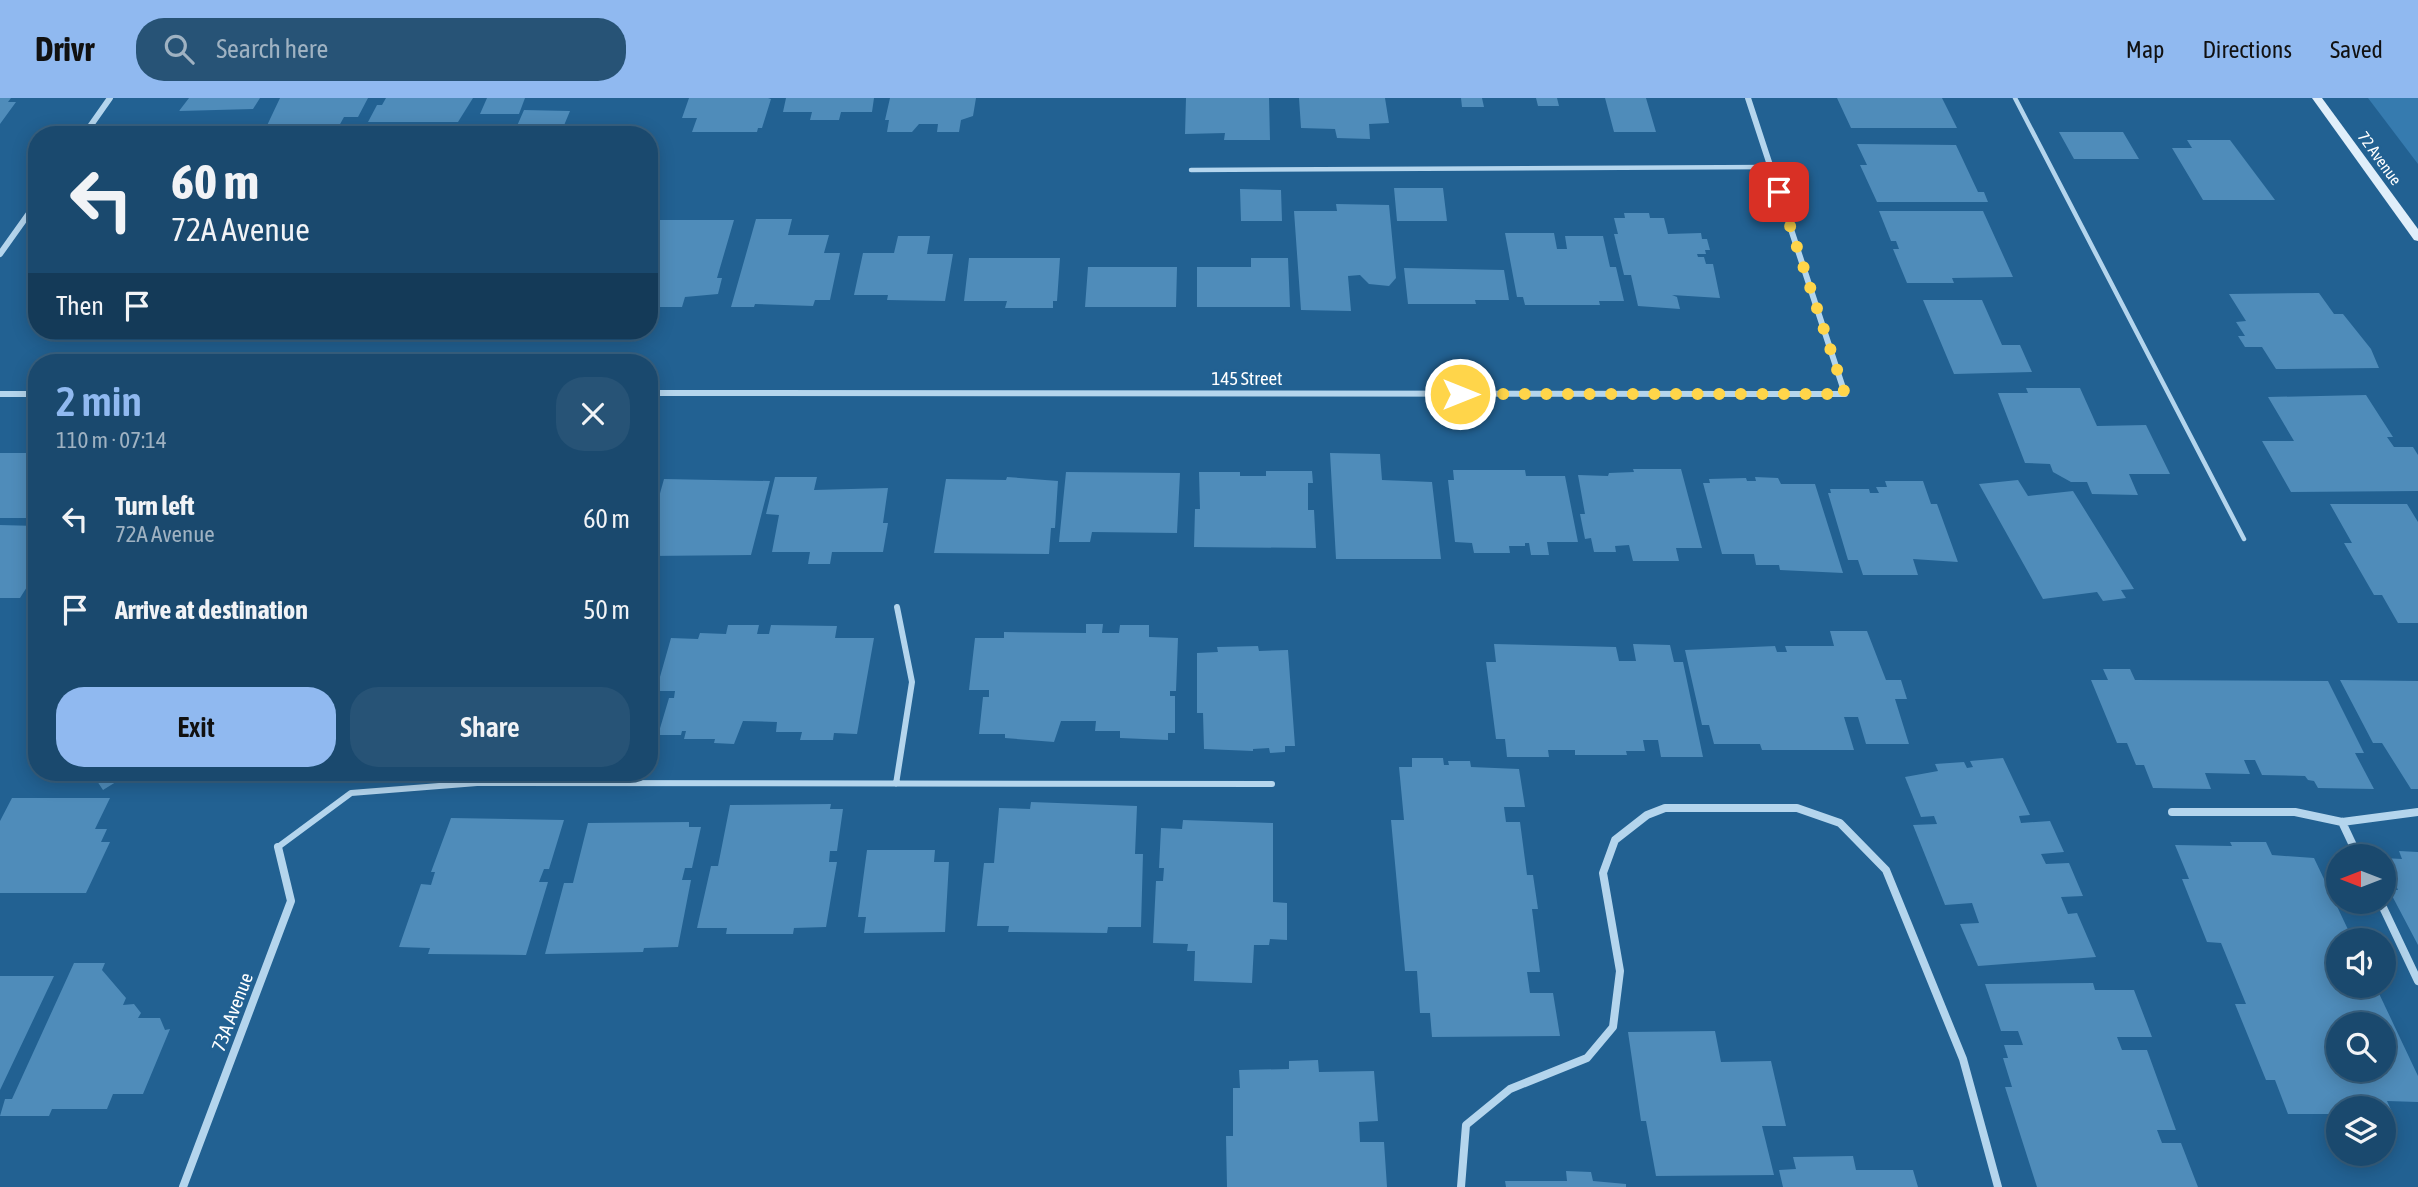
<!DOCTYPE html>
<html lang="en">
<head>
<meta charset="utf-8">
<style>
  body { margin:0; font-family:"Asap Condensed",sans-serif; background:#275376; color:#f1f3f6; height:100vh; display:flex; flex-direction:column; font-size:26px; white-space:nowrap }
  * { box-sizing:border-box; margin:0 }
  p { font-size:23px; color:#9fb2c2 }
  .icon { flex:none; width:38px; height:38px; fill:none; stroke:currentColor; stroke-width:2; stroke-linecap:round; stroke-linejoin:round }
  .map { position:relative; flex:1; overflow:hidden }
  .sheet { position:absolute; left:28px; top:256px; width:630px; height:427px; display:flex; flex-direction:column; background:#1a496e; border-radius:28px; box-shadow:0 4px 18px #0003,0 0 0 2px #386181 }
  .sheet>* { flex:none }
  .guide { position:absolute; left:28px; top:28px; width:630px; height:214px; border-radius:28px; box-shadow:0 4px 18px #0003,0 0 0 2px #386181; background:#1a496e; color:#f1f3f6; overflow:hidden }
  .needle { width:46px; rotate:270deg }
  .fabs { position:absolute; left:2326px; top:746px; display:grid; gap:14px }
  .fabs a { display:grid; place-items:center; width:70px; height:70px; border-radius:50%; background:#1a496e; box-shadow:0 4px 18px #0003,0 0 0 2px #386181; font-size:35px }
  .pin { position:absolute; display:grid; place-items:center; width:60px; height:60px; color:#fff; margin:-30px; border-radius:14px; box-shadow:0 4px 10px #0006 }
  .me { position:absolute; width:77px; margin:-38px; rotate:90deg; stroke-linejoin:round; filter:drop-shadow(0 0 5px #0008) }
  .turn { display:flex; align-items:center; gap:24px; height:147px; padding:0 28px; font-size:32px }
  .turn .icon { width:91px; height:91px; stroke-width:2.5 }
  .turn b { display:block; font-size:49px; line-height:60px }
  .then { display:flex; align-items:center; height:66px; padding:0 28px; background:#0003; gap:14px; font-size:26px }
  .round { display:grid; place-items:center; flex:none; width:74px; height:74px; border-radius:28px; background:#275376 }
  .headline { display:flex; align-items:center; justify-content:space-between; height:119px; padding:0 28px }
  h1 { font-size:42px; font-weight:600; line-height:52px; color:#90b9f0 }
  .cta { display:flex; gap:14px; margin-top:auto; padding:14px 28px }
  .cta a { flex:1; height:80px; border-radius:28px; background:#90b9f0; color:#111; font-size:28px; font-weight:600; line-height:80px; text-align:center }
  .cta a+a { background:#275376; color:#f1f3f6 }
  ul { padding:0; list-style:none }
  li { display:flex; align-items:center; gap:21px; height:91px; padding:0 28px }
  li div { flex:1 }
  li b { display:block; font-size:26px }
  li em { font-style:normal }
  header { display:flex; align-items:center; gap:42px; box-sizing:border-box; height:98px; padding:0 35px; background:#90b9f0; color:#111 }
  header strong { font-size:33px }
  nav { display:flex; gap:38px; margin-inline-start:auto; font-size:24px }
  .search { width:490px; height:63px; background:#275376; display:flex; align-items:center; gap:18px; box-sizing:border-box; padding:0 24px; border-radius:28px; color:#9fb2c2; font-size:26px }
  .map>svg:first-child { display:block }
  .green { fill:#367baf }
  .building { fill:#4f8cba; fill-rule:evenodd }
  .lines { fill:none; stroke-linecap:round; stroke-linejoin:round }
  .service-far1 { stroke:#b4d5ed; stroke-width:4.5 }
  .service { stroke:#b4d5ed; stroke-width:6 }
  .minor-far1 { stroke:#b4d5ed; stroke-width:6 }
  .minor { stroke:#b4d5ed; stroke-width:8 }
  .secondary { fill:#e0eefa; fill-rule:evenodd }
  .route { stroke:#ffd54a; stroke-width:12; stroke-dasharray:0 21.6 }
  .labels { text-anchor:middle; stroke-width:5; stroke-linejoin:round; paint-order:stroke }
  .far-street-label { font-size:16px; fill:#fff; stroke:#226192 }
  .street-label { font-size:19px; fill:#fff; stroke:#226192 }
</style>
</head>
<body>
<header>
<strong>Drivr</strong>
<div class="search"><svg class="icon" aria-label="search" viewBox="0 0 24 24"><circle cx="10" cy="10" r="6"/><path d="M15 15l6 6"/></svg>Search here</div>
<nav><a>Map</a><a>Directions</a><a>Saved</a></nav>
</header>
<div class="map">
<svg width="2418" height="1089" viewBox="0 0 2418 1089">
  <rect width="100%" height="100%" fill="#226192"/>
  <path class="green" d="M 2368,0 L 2418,0 L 2418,66 Z"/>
  <path class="building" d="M 0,0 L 11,0 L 8,4 L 16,4 L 0,26 Z
    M 189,0 L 260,0 L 253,11 L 179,13 Z
    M 280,0 L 368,0 L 358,19 L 344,19 L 339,28 L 303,28 L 299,36 L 263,36 Z
    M 386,0 L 473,0 L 458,24 L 368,24 L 377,7 L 382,7 Z
    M 487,0 L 525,0 L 519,16 L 480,16 Z
    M 689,0 L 768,0 L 771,1 L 762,30 L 758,30 L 757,34 L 692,34 L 697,20 L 682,20 Z
    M 786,0 L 874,0 L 872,14 L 841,14 L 839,22 L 810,22 L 812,14 L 783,14 Z
    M 890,0 L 976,0 L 973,18 L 961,22 L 959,34 L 937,34 L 938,26 L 919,26 L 912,34 L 887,34 L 889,22 L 885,22 Z
    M 1186,0 L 1269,0 L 1270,42 L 1224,42 L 1225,35 L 1185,36 Z
    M 1299,0 L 1385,0 L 1389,25 L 1369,26 L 1370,41 L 1337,40 L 1335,31 L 1301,30 Z
    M 1461,0 L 1482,0 L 1484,9 L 1462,9 Z
    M 1536,0 L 1557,0 L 1559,8 L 1538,8 Z
    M 1605,0 L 1646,0 L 1656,34 L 1614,34 Z
    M 1837,0 L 1942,0 L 1957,30 L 1851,30 Z
    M 524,12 L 570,13 L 560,37 L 513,37 Z
    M 2059,34 L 2123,34 L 2139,61 L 2074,61 Z
    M 2187,42 L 2230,42 L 2275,102 L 2203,102 L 2172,50 L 2192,50 Z
    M 1857,46 L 1956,47 L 1978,94 L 1984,94 L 1988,104 L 1877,104 L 1860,67 L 1867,67 Z
    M 1394,90 L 1443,90 L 1447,123 L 1397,123 Z
    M 1240,91 L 1281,92 L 1282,123 L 1241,123 Z
    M 1336,106 L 1389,107 L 1396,180 L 1389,188 L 1369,186 L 1360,177 L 1348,178 L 1351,213 L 1301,212 L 1294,113 L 1337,113 Z
    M 1879,113 L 1983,113 L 2013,179 L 1952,180 L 1954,185 L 1907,185 L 1893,151 L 1899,151 L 1896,143 L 1891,143 Z
    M 1624,115 L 1649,115 L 1650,120 L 1664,120 L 1668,136 L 1701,135 L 1702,141 L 1707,141 L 1710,152 L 1705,152 L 1706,156 L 1697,156 L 1698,159 L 1704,159 L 1706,166 L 1713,166 L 1720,200 L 1672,197 L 1677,199 L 1680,211 L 1638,208 L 1631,177 L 1624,177 L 1614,136 L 1618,136 L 1614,120 L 1625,120 Z
    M 756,121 L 792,121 L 788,137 L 829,137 L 824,155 L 840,155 L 830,202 L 815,202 L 813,208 L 755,206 L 754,209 L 731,209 Z
    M 658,122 L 734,122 L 717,180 L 722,180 L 718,196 L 685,199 L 682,209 L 649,209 L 649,143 Z
    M 1505,135 L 1554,135 L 1557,151 L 1567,151 L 1565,138 L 1603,138 L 1610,169 L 1616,169 L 1624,203 L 1599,203 L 1600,207 L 1525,207 L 1523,199 L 1517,199 Z
    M 898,138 L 930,138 L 927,156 L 953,156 L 945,203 L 887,202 L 888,197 L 854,197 L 863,155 L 894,155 Z
    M 969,160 L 1060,160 L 1057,203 L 1053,203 L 1053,210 L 1005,210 L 1007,203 L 964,203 Z
    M 1251,160 L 1288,160 L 1290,209 L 1197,209 L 1197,169 L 1251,169 Z
    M 1088,169 L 1177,169 L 1176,209 L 1085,209 Z
    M 1404,170 L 1504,172 L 1509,202 L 1475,202 L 1476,206 L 1408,206 Z
    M 2319,195 L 2334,216 L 2343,216 L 2371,251 L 2379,270 L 2276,271 L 2262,249 L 2245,249 L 2238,238 L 2245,238 L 2236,224 L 2246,223 L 2229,196 Z
    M 1923,202 L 1982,202 L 2002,247 L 2020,247 L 2032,274 L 1954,276 Z
    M 2026,290 L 2080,290 L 2097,328 L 2146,327 L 2170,376 L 2129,376 L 2138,397 L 2092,396 L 2087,384 L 2071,384 L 2053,374 L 2050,366 L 2025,365 L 1998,295 L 2028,295 Z
    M 2366,297 L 2393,339 L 2387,339 L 2394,349 L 2413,349 L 2418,357 L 2418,393 L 2291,394 L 2262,343 L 2294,343 L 2268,299 Z
    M 37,351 L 37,420 L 0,420 L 0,355 L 34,355 Z
    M 1330,355 L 1380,356 L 1382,382 L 1432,384 L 1441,461 L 1336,461 Z
    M 1633,371 L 1681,371 L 1702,450 L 1676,450 L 1679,463 L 1633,463 L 1629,447 L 1615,448 L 1616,454 L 1594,454 L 1591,440 L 1585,441 L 1580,416 L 1585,416 L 1578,377 L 1608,378 L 1609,375 L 1634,374 Z
    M 1453,372 L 1525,372 L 1526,378 L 1565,378 L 1578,444 L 1547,444 L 1549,457 L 1531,457 L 1529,445 L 1525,445 L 1525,448 L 1509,448 L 1510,455 L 1474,455 L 1472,445 L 1455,444 L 1448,382 L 1454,382 Z
    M 1266,373 L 1312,373 L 1313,385 L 1308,385 L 1308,412 L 1314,412 L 1316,450 L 1194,449 L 1195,411 L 1200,411 L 1199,374 L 1240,374 L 1240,378 L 1266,378 Z
    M 1066,374 L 1180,375 L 1177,435 L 1092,434 L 1090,444 L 1059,444 Z
    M 775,379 L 817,379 L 814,392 L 888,390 L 883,425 L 888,425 L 883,454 L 832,454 L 830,466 L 808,466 L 810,454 L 772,454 L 779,417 L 766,416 Z
    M 1007,379 L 1058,383 L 1055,430 L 1051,430 L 1049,456 L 934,455 L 946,381 L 1006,382 Z
    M 1755,379 L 1778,380 L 1781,386 L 1815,386 L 1843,475 L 1780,472 L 1779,467 L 1756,467 L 1754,456 L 1722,456 L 1703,385 L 1710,385 L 1709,381 L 1746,380 L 1747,383 L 1756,383 Z
    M 664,381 L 770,383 L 751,457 L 649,458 L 649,435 Z
    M 2018,382 L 2028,398 L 2073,393 L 2134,491 L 2121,492 L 2126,500 L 2103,503 L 2097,494 L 2043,501 L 1979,386 Z
    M 1885,383 L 1923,383 L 1931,406 L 1937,406 L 1958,464 L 1913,461 L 1918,477 L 1863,477 L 1858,462 L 1848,462 L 1828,395 L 1831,395 L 1830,391 L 1869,391 L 1870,395 L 1879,395 L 1876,389 L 1887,389 Z
    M 2330,406 L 2407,406 L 2418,424 L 2418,525 L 2398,525 L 2382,497 L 2374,497 L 2344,445 L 2352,445 Z
    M 0,427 L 37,428 L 37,473 L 20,500 L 0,500 Z
    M 1086,526 L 1103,526 L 1102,535 L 1119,535 L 1120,527 L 1149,527 L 1149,539 L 1178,540 L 1176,593 L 1170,593 L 1170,598 L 1175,598 L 1175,635 L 1168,635 L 1168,642 L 1120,640 L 1120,633 L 1095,633 L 1096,623 L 1061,623 L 1054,644 L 1005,640 L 1005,636 L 979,636 L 983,599 L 989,599 L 989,592 L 969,592 L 975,540 L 1004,540 L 1004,534 L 1086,535 Z
    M 728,527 L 759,527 L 757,536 L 769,536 L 771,527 L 837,528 L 835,540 L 874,540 L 857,636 L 834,635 L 833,642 L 800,642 L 802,634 L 776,634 L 777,624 L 743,623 L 734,646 L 714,645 L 715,641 L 684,641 L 686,633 L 682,633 L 681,637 L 658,637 L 669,600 L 674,600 L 675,593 L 656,593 L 671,540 L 698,541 L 700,535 L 726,536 Z
    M 1830,533 L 1867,533 L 1886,582 L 1901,582 L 1907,601 L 1895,601 L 1909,646 L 1866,646 L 1858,619 L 1844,619 L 1854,652 L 1762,652 L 1760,646 L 1714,646 L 1709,627 L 1702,627 L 1685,552 L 1775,548 L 1777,554 L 1787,554 L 1785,548 L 1834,548 Z
    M 1494,546 L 1616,549 L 1619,563 L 1636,563 L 1633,546 L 1670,547 L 1674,564 L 1683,564 L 1703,659 L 1661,659 L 1658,642 L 1643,642 L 1645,653 L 1626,653 L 1627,657 L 1575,657 L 1575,652 L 1548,652 L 1549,659 L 1507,659 L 1505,641 L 1496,641 L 1486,564 L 1496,564 Z
    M 1258,548 L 1259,553 L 1288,552 L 1295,648 L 1285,648 L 1285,654 L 1270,655 L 1269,650 L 1253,651 L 1253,653 L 1204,651 L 1203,615 L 1197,615 L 1197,555 L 1218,554 L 1217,549 Z
    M 649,557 L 660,557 L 650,592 L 649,592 Z
    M 2103,571 L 2130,571 L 2135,582 L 2328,583 L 2364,655 L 2355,655 L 2374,691 L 2318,690 L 2314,683 L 2308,682 L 2305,678 L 2262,677 L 2255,662 L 2244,662 L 2250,676 L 2205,675 L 2211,691 L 2153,690 L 2144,667 L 2136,667 L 2127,645 L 2117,645 L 2091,582 L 2108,582 Z
    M 2340,582 L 2418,583 L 2418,691 L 2411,691 L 2382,645 L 2373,645 Z
    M 1412,660 L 1443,660 L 1444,667 L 1449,667 L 1448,663 L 1470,663 L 1471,669 L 1519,671 L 1525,709 L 1504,709 L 1506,724 L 1520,724 L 1527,777 L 1533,777 L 1538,811 L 1532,811 L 1540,874 L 1527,874 L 1530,895 L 1553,895 L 1560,938 L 1432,939 L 1430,915 L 1420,915 L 1417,873 L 1405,873 L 1391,722 L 1404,722 L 1399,669 L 1412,669 Z
    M 2003,660 L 2030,717 L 2019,718 L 2021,725 L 2050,723 L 2064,754 L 2041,756 L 2046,766 L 2069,765 L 2083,798 L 2061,799 L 2068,816 L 2077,815 L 2096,859 L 1978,868 L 1960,826 L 1979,825 L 1972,805 L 1945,807 L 1913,727 L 1937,726 L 1934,718 L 1921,719 L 1905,679 L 1938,673 L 1935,666 L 1964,664 L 1967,670 L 1973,669 L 1970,663 Z
    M 91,674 L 132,674 L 103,692 Z
    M 12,700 L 110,700 L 95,731 L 107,731 L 101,744 L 110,744 L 86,795 L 0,795 L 0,723 Z
    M 1031,704 L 1137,708 L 1135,756 L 1143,756 L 1141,829 L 1108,829 L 1107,835 L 1008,834 L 1009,828 L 977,828 L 984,765 L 994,765 L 999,710 L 1030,711 Z
    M 831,706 L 830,711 L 843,711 L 837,753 L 830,753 L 829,764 L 837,764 L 826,829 L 794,830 L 793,836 L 726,836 L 727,830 L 697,830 L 711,768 L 718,768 L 730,707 Z
    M 451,720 L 564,722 L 549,771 L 544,771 L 539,784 L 548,784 L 526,857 L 428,856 L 430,850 L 399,849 L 421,786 L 431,787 L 435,774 L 431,774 Z
    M 1183,722 L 1273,725 L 1273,804 L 1287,805 L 1287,842 L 1270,841 L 1269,847 L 1254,847 L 1252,885 L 1194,883 L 1195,853 L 1187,853 L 1188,846 L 1153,845 L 1156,783 L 1163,783 L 1164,770 L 1159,770 L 1161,730 L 1182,731 Z
    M 689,724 L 689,729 L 701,729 L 692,770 L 685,770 L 682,782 L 691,782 L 678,849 L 644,850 L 643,854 L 545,856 L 564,785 L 573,785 L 588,725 Z
    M 2230,744 L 2266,744 L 2272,757 L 2314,760 L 2353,842 L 2338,842 L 2338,887 L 2375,887 L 2418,978 L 2418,1004 L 2387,1003 L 2396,1023 L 2384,1023 L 2384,1010 L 2338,1010 L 2338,1016 L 2288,1016 L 2275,982 L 2266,982 L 2235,906 L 2246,906 L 2221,845 L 2207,844 L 2182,781 L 2189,781 L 2175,747 L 2232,748 ZM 2338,926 L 2384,926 L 2384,971 L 2338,971 Z
    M 867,752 L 935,752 L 934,764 L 949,764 L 945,834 L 864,835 L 866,819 L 858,819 Z
    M 2399,753 L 2418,754 L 2418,847 L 2389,792 L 2398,792 L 2384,760 L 2402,761 Z
    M 74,865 L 105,865 L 102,872 L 126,900 L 123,907 L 134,906 L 141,915 L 138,920 L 160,920 L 165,932 L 170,931 L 143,996 L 113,996 L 107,1011 L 52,1011 L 49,1018 L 0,1018 L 5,1001 L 12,1001 Z
    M 0,878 L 54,878 L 0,992 Z
    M 2093,885 L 2095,892 L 2134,892 L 2152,939 L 2117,939 L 2122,952 L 2147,952 L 2176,1032 L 2157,1032 L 2162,1045 L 2181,1045 L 2198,1089 L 2037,1089 L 2005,989 L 2012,989 L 2003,960 L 2008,960 L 2004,947 L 2023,947 L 2018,933 L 2001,933 L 1985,886 Z
    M 1715,933 L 1721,964 L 1771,963 L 1786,1028 L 1762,1028 L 1774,1077 L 1656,1078 L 1646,1023 L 1641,1023 L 1628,934 Z
    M 1318,962 L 1319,974 L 1374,973 L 1378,1023 L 1359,1024 L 1360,1044 L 1384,1044 L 1387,1089 L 1227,1089 L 1226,1038 L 1233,1038 L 1233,990 L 1240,990 L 1239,972 L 1289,971 L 1289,963 Z
    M 1853,1058 L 1856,1072 L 1913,1072 L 1918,1089 L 1783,1089 L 1779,1072 L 1796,1071 L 1793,1059 Z
    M 1566,1073 L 1591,1074 L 1593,1083 L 1626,1086 L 1626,1089 L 1506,1089 L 1505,1083 L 1567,1083 Z"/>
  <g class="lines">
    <path class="service-far1" d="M 2015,0 L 2244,441
      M 1191,72 L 1770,69"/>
    <path class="service" d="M 896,686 L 912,584 L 897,509
      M 278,749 L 351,695 L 477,685 L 1272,686"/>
    <path class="minor-far1" d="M 84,37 L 110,0
      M 0,156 L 37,104
      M 649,295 L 1845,296 L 1748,0
      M 0,296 L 37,296"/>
    <path class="minor" d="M 2172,714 L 2295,714 L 2342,724 L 2418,714
      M 2342,724 L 2358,758
      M 2380,803 L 2418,883
      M 183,1089 L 291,803 L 278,749
      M 1461,1089 L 1466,1027 L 1510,991 L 1587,960 L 1613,929 L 1620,873 L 1603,775 L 1615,742 L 1647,717 L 1665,710 L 1797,710 L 1840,725 L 1886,772 L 1963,961 L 1998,1089"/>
    <path class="secondary" d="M 2312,0 L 2322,0 L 2418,131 L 2418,143 L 2414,142 Z"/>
  </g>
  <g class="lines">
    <path class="route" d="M 1460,296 L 1845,296 L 1779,94"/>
  </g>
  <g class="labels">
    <g class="far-street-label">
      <text transform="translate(2380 60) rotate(54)" y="6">72 Avenue</text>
    </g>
    <g class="street-label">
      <text x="1247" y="287">145 Street</text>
      <text transform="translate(232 914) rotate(-69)" y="7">73A Avenue</text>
    </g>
  </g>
</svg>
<div class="fabs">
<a><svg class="needle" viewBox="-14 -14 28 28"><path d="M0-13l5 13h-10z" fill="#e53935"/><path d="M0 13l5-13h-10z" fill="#9fb2c2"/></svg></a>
<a><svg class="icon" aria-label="sound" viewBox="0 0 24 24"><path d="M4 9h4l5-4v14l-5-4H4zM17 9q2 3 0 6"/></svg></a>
<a><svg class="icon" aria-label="search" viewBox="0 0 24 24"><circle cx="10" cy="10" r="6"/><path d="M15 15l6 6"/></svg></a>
<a><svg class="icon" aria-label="layers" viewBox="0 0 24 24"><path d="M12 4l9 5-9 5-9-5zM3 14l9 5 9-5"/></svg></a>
</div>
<div class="pin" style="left:1779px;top:94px;background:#d93025"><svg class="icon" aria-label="arrive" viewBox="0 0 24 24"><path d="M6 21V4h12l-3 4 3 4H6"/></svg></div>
<svg class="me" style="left:1460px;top:296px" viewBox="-20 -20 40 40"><circle r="17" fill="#ffd54a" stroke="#fff" stroke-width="3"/><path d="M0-11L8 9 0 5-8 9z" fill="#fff"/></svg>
<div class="guide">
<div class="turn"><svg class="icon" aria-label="left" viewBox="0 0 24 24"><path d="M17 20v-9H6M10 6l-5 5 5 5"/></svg><div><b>60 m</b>72A Avenue</div></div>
<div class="then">Then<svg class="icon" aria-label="arrive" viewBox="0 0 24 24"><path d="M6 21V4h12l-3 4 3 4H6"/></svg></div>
</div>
<section class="sheet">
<div class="headline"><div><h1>2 min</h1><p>110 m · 07:14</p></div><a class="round"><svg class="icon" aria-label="close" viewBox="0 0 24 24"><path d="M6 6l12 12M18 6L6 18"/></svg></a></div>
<ul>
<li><svg class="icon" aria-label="left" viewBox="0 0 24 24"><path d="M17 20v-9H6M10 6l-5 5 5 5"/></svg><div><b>Turn left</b><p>72A Avenue</p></div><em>60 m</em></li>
<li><svg class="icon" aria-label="arrive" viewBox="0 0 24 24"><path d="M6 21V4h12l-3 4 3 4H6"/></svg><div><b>Arrive at destination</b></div><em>50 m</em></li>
</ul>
<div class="cta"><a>Exit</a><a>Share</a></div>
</section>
</div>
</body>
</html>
